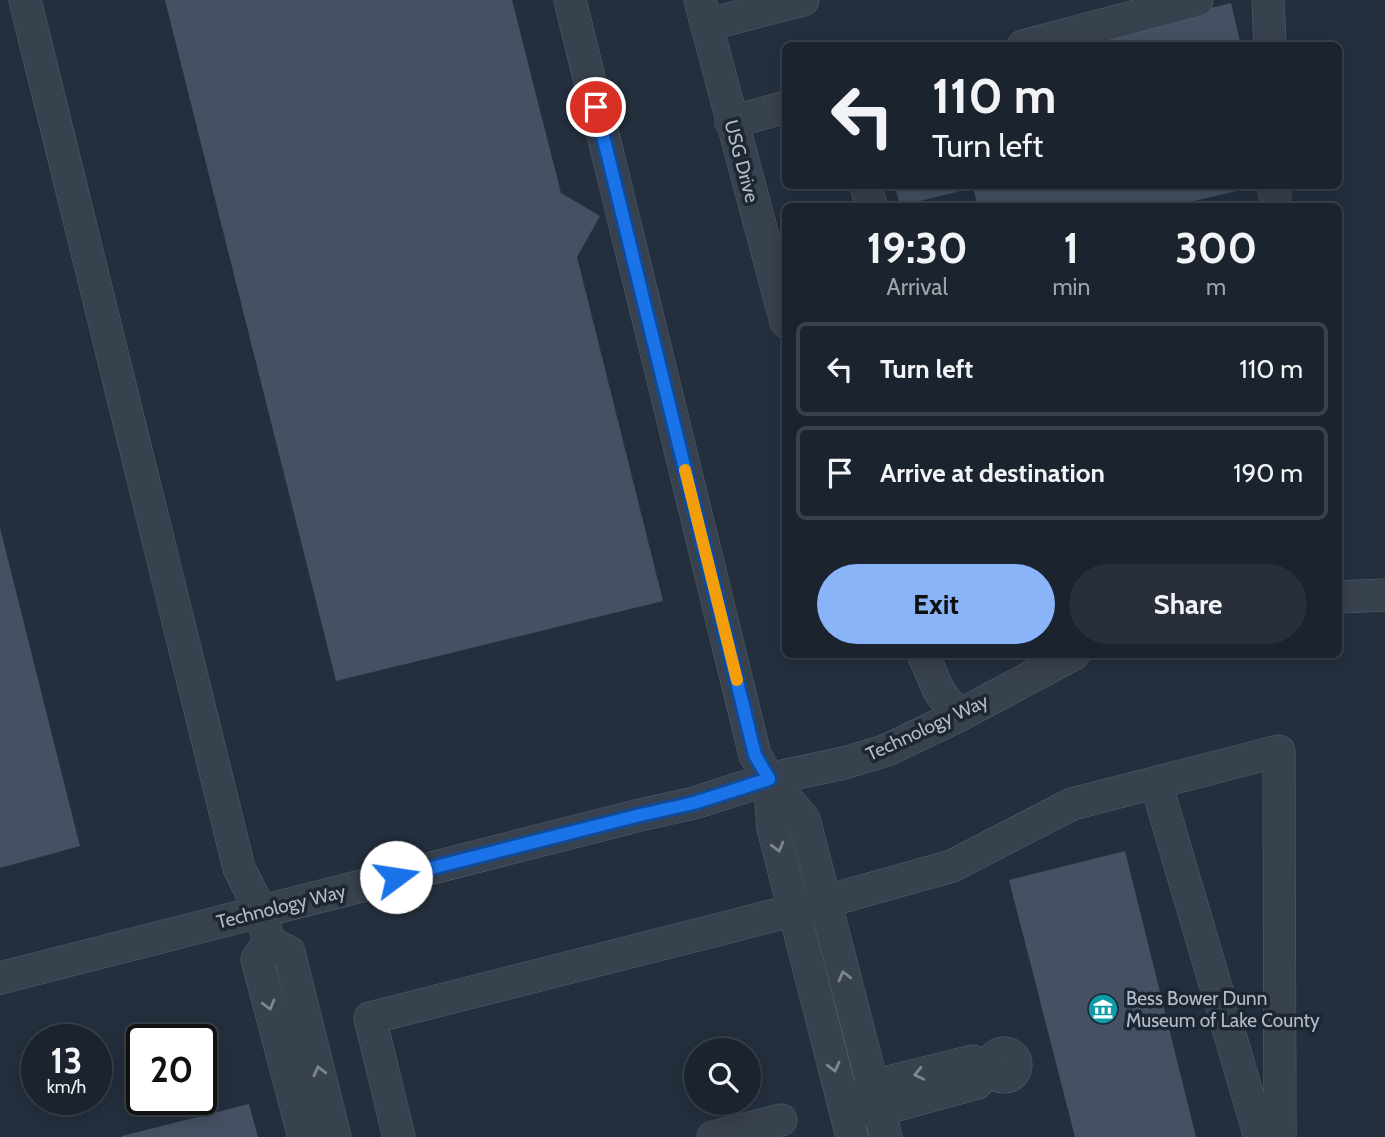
<!DOCTYPE html>
<html lang="en">
<head>
<meta charset="utf-8">
<style>
  body { margin:0; font-family:Cabin,sans-serif; background:#282f3a; color:#f1f3f6; height:100vh; display:flex; flex-direction:column; font-size:26px; white-space:nowrap }
  * { box-sizing:border-box; margin:0 }
  p { font-size:23px; color:#a0a4aa }
  .icon { flex:none; width:38px; height:38px; fill:none; stroke:currentColor; stroke-width:2; stroke-linecap:round; stroke-linejoin:round }
  .map { position:relative; flex:1; overflow:hidden }
  .drawer { position:absolute; left:782px; top:203px; width:560px; height:455px; display:flex; flex-direction:column; background:#1b232e; border-radius:10px; box-shadow:0 4px 18px #0003,0 0 0 2px #39404a }
  .drawer>* { flex:none }
  .hud { position:absolute; left:782px; top:42px; width:560px; height:147px; border-radius:10px; box-shadow:0 4px 18px #0003,0 0 0 2px #39404a; background:#1b232e; color:#f1f3f6; overflow:hidden }
  .fabs { position:absolute; left:684px; top:1038px; display:grid; gap:14px }
  .fabs a { display:grid; place-items:center; width:77px; height:77px; border-radius:50%; background:#1b232e; box-shadow:0 4px 18px #0003,0 0 0 2px #39404a; font-size:35px }
  .speed { position:absolute; left:21px; top:1024px; display:flex; gap:14px; font-size:35px; font-weight:700; text-align:center }
  .speed>* { display:grid; place-content:center; width:91px; height:91px; border-radius:50%; background:#1b232e; box-shadow:0 4px 18px #0003,0 0 0 2px #39404a; line-height:1 }
  .speed small { font-size:18px; font-weight:400 }
  .speed .limit { border:4px solid #111; border-radius:10px; background:#fff; color:#111 }
  .pin { position:absolute; display:grid; place-items:center; width:60px; height:60px; color:#fff; margin:-30px; border:4px solid #fff; border-radius:50%; box-shadow:0 2px 7px #0007 }
  .me { position:absolute; width:77px; margin:-38px; rotate:76deg; stroke-linejoin:round; filter:drop-shadow(0 0 5px #0008) }
  .turn { display:flex; align-items:center; gap:24px; height:147px; padding:0 35px; font-size:32px }
  .turn .icon { width:91px; height:91px; stroke-width:2.5 }
  .turn b { display:block; font-size:49px; line-height:60px }
  .eta { display:flex; justify-content:space-evenly; align-items:center; height:119px; text-align:center }
  .eta b { font-size:42px; font-weight:700; line-height:49px }
  .button { display:flex; gap:14px; margin-top:auto; padding:14px 35px }
  .button a { flex:1; height:80px; border-radius:42px; background:#8ab4f8; color:#111; font-size:28px; font-weight:700; line-height:80px; text-align:center }
  .button a+a { background:#282f3a; color:#f1f3f6 }
  ul { padding:0; list-style:none }
  li { display:flex; align-items:center; gap:21px; height:94px; margin:0 14px 10px; padding:0 21px; border:4px solid #39404a; border-radius:10px }
  li div { flex:1 }
  li b { display:block; font-size:26px }
  li em { font-style:normal }
  .map>svg:first-child { display:block }
  .building { fill:#455162 }
  .lines { fill:none; stroke-linecap:round; stroke-linejoin:round }
  .minor-casing { stroke:#565f6c; stroke-width:33 }
  .minor { stroke:#38414e; stroke-width:32 }
  .oneway { stroke:#7c8592 }
  .route-casing { stroke:#114b97; stroke-width:18 }
  .route { stroke:#1a73e8; stroke-width:12 }
  .slow { stroke:#f59e0b; stroke-width:12 }
  .labels { text-anchor:middle; stroke-width:7; stroke-linejoin:round; paint-order:stroke }
  .street-label { font-size:19px; fill:#b4bcc9; stroke:#1d2633 }
  .poi-label { font-size:19px; fill:#b4bcc9; stroke:#1d2633; text-anchor:start }
</style>
</head>
<body>
<div class="map">
<svg width="1385" height="1137" viewBox="0 0 1385 1137">
  <rect width="100%" height="100%" fill="#242f3e"/>
  <path class="building" d="M 165,0 L 512,0 L 561,193 L 600,216 L 577,257 L 663,601 L 336,681 Z
    M 1231,3 L 1241,46 L 1048,46 L 1166,19 Z
    M 895,186 L 1248,186 L 1249,188 L 1173,206 L 978,206 L 973,188 L 900,206 Z
    M 0,528 L 80,846 L 0,868 Z
    M 1125,851 L 1196,1137 L 1075,1137 L 1009,880 Z
    M 249,1104 L 258,1137 L 122,1137 L 122,1136 Z"/>
  <g class="lines">
    <g class="minor-casing">
      <path id="minor" d="M 25,0 L 239,868 L 261,912 L 269,942 L 289,952 L 335,1137
        M 570,0 L 755,755 L 769,779 L 804,819 L 886,1137
        M 700,0 L 786,322
        M 1268,0 L 1270,46
        M 706,25 L 803,0
        M 1023,46 L 1197,0
        M 731,122 L 786,107
        M 866,186 L 871,206
        M 1274,186 L 1275,196
        M 1339,597 L 1385,595
        M 923,654 L 939,691 L 958,716
        M 769,779 L 773,828 L 852,1137
        M 1156,783 L 1260,1137
        M 269,942 L 257,959 L 304,1137
        M 0,978 L 640,815 L 694,803 L 769,779 L 844,763 L 887,750 L 958,716 L 1074,654
        M992 1065a12 12 0 1 1 24 0a12 12 0 1 1-24 0Z
        M 857,1099 L 872,1086 L 973,1061 L 982,1070
        M 857,1110 L 879,1110 L 977,1083 L 982,1070 L 991,1067
        M 399,1137 L 370,1018 L 795,910 L 952,866 L 1072,804 L 1279,751 L 1280,1137
        M 713,1137 L 781,1120"/>
    </g>
    <use href="#minor" class="minor"/>
  </g>
  <defs><path id="oneway-chevron" d="M-2-3.5L2.5 0L-2 3.5" fill="none" stroke-width="1.6" stroke-linecap="round" stroke-linejoin="round" transform="scale(1.75)"/></defs>
  <g class="oneway">
    <use href="#oneway-chevron" transform="translate(778 847) rotate(75)"/>
    <use href="#oneway-chevron" transform="translate(844 976) rotate(-104)"/>
    <use href="#oneway-chevron" transform="translate(269 1005) rotate(75)"/>
    <use href="#oneway-chevron" transform="translate(834 1067) rotate(76)"/>
    <use href="#oneway-chevron" transform="translate(319 1071) rotate(-104)"/>
    <use href="#oneway-chevron" transform="translate(919 1074) rotate(167)"/>
  </g>
  <g class="lines">
    <g class="route-casing">
      <path id="route" d="M 396,877 L 640,815 L 694,803 L 769,779 L 755,755 L 596,107"/>
    </g>
    <use href="#route" class="route"/>
    <path class="slow" d="M 685,470 L 737,680"/>
  </g>
  <defs>
    <g id="museum-disc" transform="scale(1.575)"><circle r="9.5" fill="#0f9aa8" stroke="#1d2633"/><path d="M0-6L6-3V-2H-6V-3ZM-5-1h2V3h-2ZM-1-1h2V3h-2ZM3-1h2V3H3ZM-6 4H6V6H-6Z" fill="#fff"/></g>
  </defs>
  <g fill-rule="evenodd">
    <use href="#museum-disc" x="1103" y="1009"/>
  </g>
  <g class="labels">
    <g class="street-label">
      <text transform="translate(742 161) rotate(75)" y="7">USG Drive</text>
      <text transform="translate(927 727) rotate(-25)" y="7">Technology Way</text>
      <text transform="translate(281 906) rotate(-14)" y="7">Technology Way</text>
    </g>
    <g class="poi-label">
      <text x="1126" y="1005">Bess Bower Dunn<tspan x="1126" dy="22">Museum of Lake County</tspan></text>
    </g>
  </g>
</svg>
<div class="fabs">
<a><svg class="icon" aria-label="search" viewBox="0 0 24 24"><circle cx="10" cy="10" r="6"/><path d="M15 15l6 6"/></svg></a>
</div>
<div class="speed"><div>13<small>km/h</small></div><div class="limit">20</div></div>
<div class="pin" style="left:596px;top:107px;background:#d93025"><svg class="icon" aria-label="arrive" viewBox="0 0 24 24"><path d="M6 21V4h12l-3 4 3 4H6"/></svg></div>
<svg class="me" style="left:396px;top:877px" viewBox="-20 -20 40 40"><circle r="19" fill="#fff"/><path d="M0-13L10 11 0 6-10 11z" fill="#1a73e8"/></svg>
<div class="hud">
<div class="turn"><svg class="icon" aria-label="left" viewBox="0 0 24 24"><path d="M17 20v-9H6M10 6l-5 5 5 5"/></svg><div><b>110 m</b>Turn left</div></div>
</div>
<section class="drawer">
<div class="eta">
<div><b>19:30</b><p>Arrival</p></div>
<div><b>1</b><p>min</p></div>
<div><b>300</b><p>m</p></div>
</div>
<ul>
<li><svg class="icon" aria-label="left" viewBox="0 0 24 24"><path d="M17 20v-9H6M10 6l-5 5 5 5"/></svg><div><b>Turn left</b></div><em>110 m</em></li>
<li><svg class="icon" aria-label="arrive" viewBox="0 0 24 24"><path d="M6 21V4h12l-3 4 3 4H6"/></svg><div><b>Arrive at destination</b></div><em>190 m</em></li>
</ul>
<div class="button"><a>Exit</a><a>Share</a></div>
</section>
</div>
</body>
</html>
